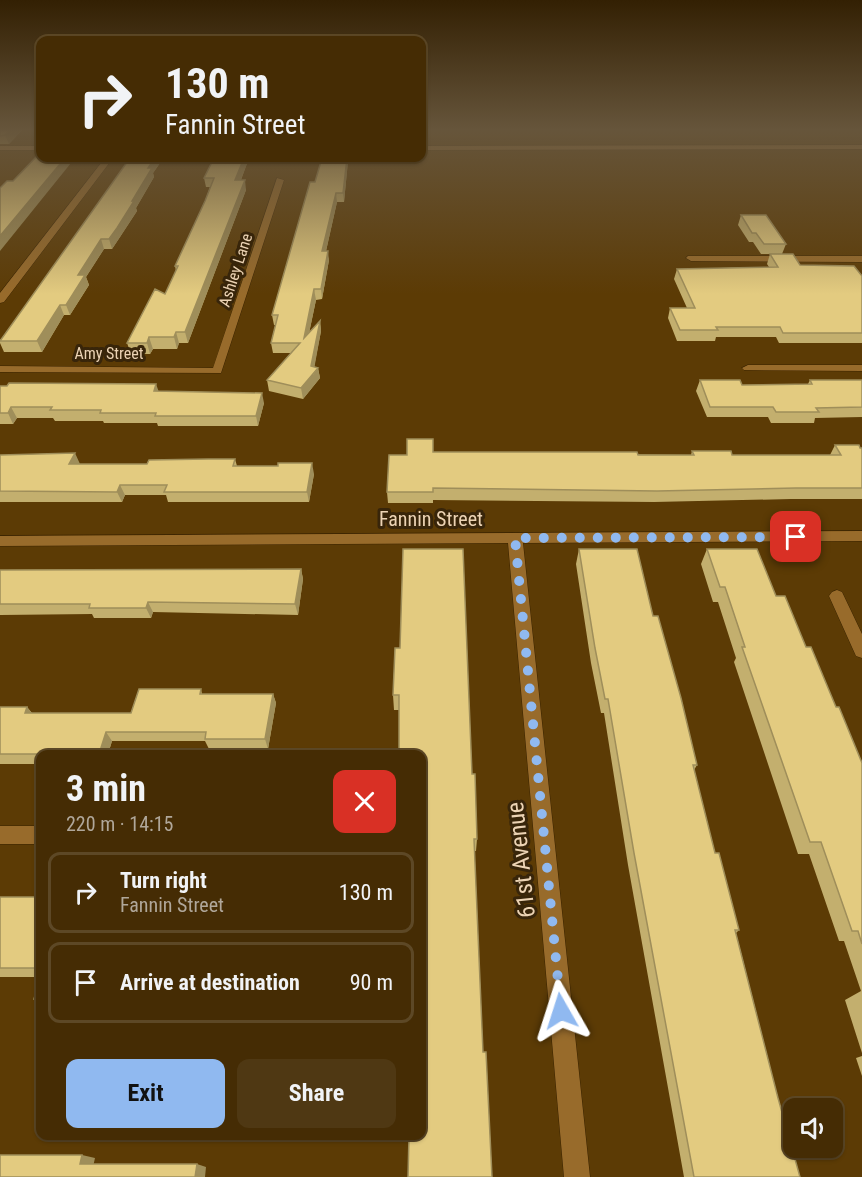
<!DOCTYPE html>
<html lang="en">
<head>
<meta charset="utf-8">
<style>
  body { margin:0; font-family:"Roboto Condensed",sans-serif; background:#4f3813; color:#f1f3f6; height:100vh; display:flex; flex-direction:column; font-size:22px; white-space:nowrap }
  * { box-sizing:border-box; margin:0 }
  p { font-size:20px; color:#b0a79a }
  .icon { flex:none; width:33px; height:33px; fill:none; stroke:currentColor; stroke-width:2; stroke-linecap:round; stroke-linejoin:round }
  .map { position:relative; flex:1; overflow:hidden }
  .details { position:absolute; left:36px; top:750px; width:390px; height:390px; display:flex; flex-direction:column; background:#452c04; border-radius:12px; box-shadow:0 2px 4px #0004,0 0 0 2px #5d4826 }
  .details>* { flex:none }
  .hud { position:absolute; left:36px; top:36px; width:390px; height:126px; border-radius:12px; box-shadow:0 2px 4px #0004,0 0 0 2px #5d4826; background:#452c04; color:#f1f3f6; overflow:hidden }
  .fabs { position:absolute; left:783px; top:1098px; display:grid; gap:12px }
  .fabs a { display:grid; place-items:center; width:60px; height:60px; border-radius:12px; background:#452c04; box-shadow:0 2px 4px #0004,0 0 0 2px #5d4826; font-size:30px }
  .pin { position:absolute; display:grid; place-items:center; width:51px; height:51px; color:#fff; margin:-26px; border-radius:12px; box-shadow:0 3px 9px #0006 }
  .me { position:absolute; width:66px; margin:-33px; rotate:354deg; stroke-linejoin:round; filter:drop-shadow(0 0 4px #0008) }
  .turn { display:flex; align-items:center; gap:21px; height:126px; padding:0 30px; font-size:27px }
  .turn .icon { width:78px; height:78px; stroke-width:2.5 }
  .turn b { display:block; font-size:42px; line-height:51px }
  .round { display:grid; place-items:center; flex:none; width:63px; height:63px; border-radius:12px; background:#4f3813 }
  .summary { display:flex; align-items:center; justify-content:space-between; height:102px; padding:0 30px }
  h1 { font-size:36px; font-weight:700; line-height:45px }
  .cta { display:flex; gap:12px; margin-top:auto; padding:12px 30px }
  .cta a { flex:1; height:69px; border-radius:12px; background:#90b9f0; color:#111; font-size:24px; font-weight:700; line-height:69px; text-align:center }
  .cta a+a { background:#4f3813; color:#f1f3f6 }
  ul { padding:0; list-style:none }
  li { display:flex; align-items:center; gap:18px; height:81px; margin:0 12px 9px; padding:0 18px; border:3px solid #5d4826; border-radius:12px }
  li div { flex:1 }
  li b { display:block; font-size:22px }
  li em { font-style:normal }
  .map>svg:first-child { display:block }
  .built { fill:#6a4507 }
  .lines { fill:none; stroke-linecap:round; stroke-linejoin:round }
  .minor-casing { stroke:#3b2401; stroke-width:1 }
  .major-casing { stroke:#3b2401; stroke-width:1 }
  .minor { fill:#986b2b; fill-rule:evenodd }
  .major { fill:#b5884c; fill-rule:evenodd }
  .wall { fill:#c3af6e }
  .shaded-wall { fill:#9f8e5a }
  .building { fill:#e3cb80; stroke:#9f8e5a; stroke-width:1.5 }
  .route { stroke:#90b9f0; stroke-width:10; stroke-dasharray:0 18 }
  .labels { text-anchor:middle; stroke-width:6; stroke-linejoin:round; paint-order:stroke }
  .far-street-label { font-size:16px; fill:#ecd3b4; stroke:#38250a }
  .street-label { font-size:20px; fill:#ecd3b4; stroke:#38250a }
  .near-street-label { font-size:24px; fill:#ecd3b4; stroke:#38250a }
</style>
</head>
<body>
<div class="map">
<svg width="862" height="1177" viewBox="0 0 862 1177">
  <rect width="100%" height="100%" fill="#5c3b05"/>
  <path class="built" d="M 422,129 L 862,129 L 862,137 L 422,138 Z"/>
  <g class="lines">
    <g class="minor-casing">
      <path id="minor" d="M 105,158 L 113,158 L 4,302 L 0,303 L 0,293 Z
        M 277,178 L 284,180 L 221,373 L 0,372 L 0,366 L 213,368 Z
        M 688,256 L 862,256 L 862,262 L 691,261 L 686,258 Z
        M 748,365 L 862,365 L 862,371 L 744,370 L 742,368 Z
        M 862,531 L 862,541 L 523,543 L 590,1177 L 564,1177 L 508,543 L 0,546 L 0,536 Z
        M 837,590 L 842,592 L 862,634 L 862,658 L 856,656 L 829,596 L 832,592 Z
        M 0,826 L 40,826 L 40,844 L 0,844 Z"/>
    </g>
    <g class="major-casing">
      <path id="major" d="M 862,145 L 862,149 L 422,150 L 422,146 Z
        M 0,146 L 40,146 L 40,150 L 0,150 Z"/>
    </g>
    <use href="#minor" class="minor"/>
    <use href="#major" class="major"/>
  </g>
  <path class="wall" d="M 0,129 L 23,129 L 9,144 L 0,144 Z
    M 249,158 L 241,180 L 246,190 L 188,343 L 179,343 L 177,349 L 153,349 L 150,354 L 131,354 L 127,343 L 165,294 L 176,271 L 175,266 L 205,201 L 210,187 L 206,187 L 204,178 Z
    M 322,158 L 348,158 L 348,161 L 344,202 L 337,202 L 326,251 L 329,260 L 322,299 L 316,300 L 309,333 L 320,321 L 321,331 L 314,367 L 318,368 L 320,378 L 303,399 L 269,391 L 267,380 L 291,353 L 273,353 L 271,343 L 276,325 L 274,325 L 272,315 L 315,182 Z
    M 160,163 L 153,173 L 154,177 L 136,208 L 137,211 L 120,237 L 112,249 L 104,249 L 86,277 L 89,285 L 70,315 L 64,315 L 42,352 L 4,352 L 0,343 L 0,340 Z
    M 741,215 L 786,244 L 782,254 L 761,254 L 753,242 L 749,242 L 738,225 Z
    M 770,254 L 800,265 L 862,276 L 862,343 L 779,343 L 776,337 L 716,337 L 715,341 L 677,341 L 668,318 L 670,308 L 687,308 L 674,279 L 677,269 L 769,267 L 767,264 Z
    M 700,380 L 742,385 L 808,384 L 810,380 L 862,380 L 862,417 L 815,418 L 814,423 L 771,423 L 768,417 L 707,417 L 696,391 Z
    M 0,386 L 159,391 L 264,403 L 258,426 L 158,426 L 157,423 L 104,423 L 103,421 L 55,421 L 53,418 L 17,418 L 13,424 L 0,424 Z
    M 835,445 L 862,448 L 862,499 L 791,499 L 654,502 L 433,500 L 433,503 L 388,503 L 387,492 L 407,455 L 433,452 L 691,455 L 692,451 L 732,455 L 830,455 Z
    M 0,455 L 79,464 L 147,464 L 235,459 L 237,466 L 314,474 L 309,502 L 168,502 L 166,495 L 125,495 L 122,502 L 0,502 Z
    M 579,549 L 653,616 L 697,765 L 694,770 L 715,853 L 739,930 L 736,933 L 778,1098 L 800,1177 L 684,1177 L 628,865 L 604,713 L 601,713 L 591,663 L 576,564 Z
    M 707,549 L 776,596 L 806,647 L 836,707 L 862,763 L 862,1053 L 845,1000 L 861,991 L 844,941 L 839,941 L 809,854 L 798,854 L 734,662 L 736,658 L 718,602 L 713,602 L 701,564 Z
    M 301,569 L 303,579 L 298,615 L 153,612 L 151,618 L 94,618 L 92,614 L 0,615 L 0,570 Z
    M 395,648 L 472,774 L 477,839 L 476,851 L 474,851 L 422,1136 L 399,710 L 394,710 L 393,695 Z
    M 201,689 L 202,694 L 273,694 L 276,703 L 268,749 L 209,749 L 205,741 L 112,741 L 108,754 L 40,754 L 40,764 L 0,764 L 0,707 L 27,707 L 32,713 L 131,713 Z
    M 0,897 L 40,897 L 40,977 L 0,977 Z
    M 862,1056 L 862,1076 L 856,1058 Z"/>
  <path class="shaded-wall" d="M 11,129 L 23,129 L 9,144 L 5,135 Z
    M 65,158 L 75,158 L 0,251 L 0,236 Z
    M 155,158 L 158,158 L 160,163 L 153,173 L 154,177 L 136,208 L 137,211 L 120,237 L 112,249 L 109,239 L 132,201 L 148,168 Z
    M 244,158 L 249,158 L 237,190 L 235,180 Z
    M 347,158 L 348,158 L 348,161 L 344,202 L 343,193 Z
    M 245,180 L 246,190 L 188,343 L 185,332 Z
    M 336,193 L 337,202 L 324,260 L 322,251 Z
    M 101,239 L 104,249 L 86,277 L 89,285 L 70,315 L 66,305 L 78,275 Z
    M 328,251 L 329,260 L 322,299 L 321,289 Z
    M 314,289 L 316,300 L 306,348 L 304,338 Z
    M 60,305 L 64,315 L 42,352 L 37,341 Z
    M 320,321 L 321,331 L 313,375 L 318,368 L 320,378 L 303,399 L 301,388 L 311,366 Z
    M 176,332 L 179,343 L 177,349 L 174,337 Z
    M 149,337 L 153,349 L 150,354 L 147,343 Z
    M 156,384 L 160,395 L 154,391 Z
    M 262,393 L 264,403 L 258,426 L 256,416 Z
    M 11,407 L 17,418 L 13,424 L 8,413 Z
    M 75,453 L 80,464 L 69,464 Z
    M 312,463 L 314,474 L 309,502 L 307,492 Z
    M 120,485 L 125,495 L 122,502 L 117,492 Z
    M 301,569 L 303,579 L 298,615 L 295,604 Z
    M 148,602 L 153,612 L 151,618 L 146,608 Z
    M 273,694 L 276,703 L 268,749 L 265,739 Z
    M 27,707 L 35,717 L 25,713 Z
    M 106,732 L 112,741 L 108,754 L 99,754 Z
    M 82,1155 L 95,1158 L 93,1167 L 80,1164 Z
    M 197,1164 L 206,1167 L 205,1177 L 195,1177 Z"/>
  <path class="building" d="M 0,129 L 11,129 L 5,135 L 0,136 Z
    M 39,154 L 40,154 L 40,158 L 65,158 L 0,236 L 0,188 L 7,181 L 13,181 Z
    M 130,158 L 155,158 L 148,168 L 152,168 L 132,201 L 134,201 L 117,228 L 109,239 L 101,239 L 78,275 L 85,275 L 66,305 L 60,305 L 37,341 L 0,341 Z
    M 214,158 L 244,158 L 235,180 L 245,180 L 185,332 L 176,332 L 174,337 L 149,337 L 147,343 L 127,343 L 155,289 L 165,294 L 178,266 L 175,266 L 205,201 L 214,178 L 204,178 Z
    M 322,158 L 347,158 L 343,193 L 336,193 L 322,251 L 328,251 L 321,289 L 314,289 L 304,338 L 320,321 L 311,366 L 318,368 L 301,388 L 267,380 L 300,343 L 271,343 L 278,315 L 272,315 L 310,182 L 315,182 Z
    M 741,215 L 766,215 L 786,244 L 764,244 L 756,233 L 752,233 Z
    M 770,254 L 793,254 L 800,265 L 854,266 L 862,276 L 862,333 L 783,333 L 780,327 L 716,327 L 718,330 L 680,330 L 670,308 L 695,308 L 677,269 L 778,267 Z
    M 700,380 L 740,380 L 742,385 L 812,384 L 810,380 L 862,380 L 862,407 L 816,408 L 819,412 L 776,412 L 773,407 L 710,407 Z
    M 9,383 L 156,384 L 154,391 L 262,393 L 256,416 L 155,416 L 156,413 L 100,413 L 101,410 L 50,410 L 52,407 L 11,407 L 8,413 L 0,413 L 0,386 L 7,386 Z
    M 407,439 L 433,439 L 433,452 L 637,452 L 638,455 L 694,455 L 692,451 L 731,451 L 732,455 L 841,455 L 835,445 L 859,445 L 860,448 L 862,448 L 862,488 L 796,488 L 657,491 L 433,488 L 433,492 L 387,492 L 389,455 L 407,455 Z
    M 75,453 L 69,464 L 147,464 L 149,460 L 208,459 L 235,459 L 233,466 L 278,466 L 278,463 L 312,463 L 307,492 L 164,492 L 167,485 L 120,485 L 117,492 L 0,491 L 0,455 Z
    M 403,549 L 463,549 L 472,774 L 475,774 L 477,839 L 474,839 L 483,1052 L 486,1052 L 492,1177 L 408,1177 L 409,1136 L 422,1136 L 422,754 L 399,754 L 399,695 L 393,695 L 395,648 L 400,648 Z
    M 579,549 L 637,549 L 653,616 L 658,616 L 681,698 L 697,765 L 693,765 L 715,853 L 719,853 L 739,930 L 735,930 L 778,1098 L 800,1177 L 694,1177 L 634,853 L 608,699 L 605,699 L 595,648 Z
    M 707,549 L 757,549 L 776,596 L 785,596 L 806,647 L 811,647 L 836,707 L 839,707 L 862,763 L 862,944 L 858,931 L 852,931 L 821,842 L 810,842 L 742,647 L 745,647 L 725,587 L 720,587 Z
    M 301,569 L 295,604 L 148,602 L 146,608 L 89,608 L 90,604 L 0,604 L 0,570 Z
    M 139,689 L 201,689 L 200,694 L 273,694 L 265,739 L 205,739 L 206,732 L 106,732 L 99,754 L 0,754 L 0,707 L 27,707 L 25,713 L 131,713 Z
    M 0,897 L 40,897 L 40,968 L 0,968 Z
    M 40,979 L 40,999 L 34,999 Z
    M 0,1155 L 82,1155 L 80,1164 L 197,1164 L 195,1177 L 0,1177 Z"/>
  <linearGradient id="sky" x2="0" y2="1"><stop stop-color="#332003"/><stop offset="0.44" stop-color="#66553b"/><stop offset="1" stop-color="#66553b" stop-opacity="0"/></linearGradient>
  <rect width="862" height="294" fill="url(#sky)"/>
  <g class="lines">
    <path class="route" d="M 561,1011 L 515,538 L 796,537"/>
  </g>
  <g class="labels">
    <g class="far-street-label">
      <text transform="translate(235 270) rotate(-72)" y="6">Ashley Lane</text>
      <text x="109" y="359">Amy Street</text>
    </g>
    <g class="street-label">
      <text x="431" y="526">Fannin Street</text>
    </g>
    <g class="near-street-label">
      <text transform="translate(521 860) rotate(-96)" y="8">61st Avenue</text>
    </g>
  </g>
</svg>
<div class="fabs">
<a><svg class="icon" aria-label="sound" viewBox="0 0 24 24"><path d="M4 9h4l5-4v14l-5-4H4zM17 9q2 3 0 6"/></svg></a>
</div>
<div class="pin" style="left:796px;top:537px;background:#d93025"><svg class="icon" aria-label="arrive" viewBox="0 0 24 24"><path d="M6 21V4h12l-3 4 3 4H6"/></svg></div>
<svg class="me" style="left:561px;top:1011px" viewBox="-20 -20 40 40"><path d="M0-17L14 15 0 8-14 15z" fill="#90b9f0" stroke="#fff" stroke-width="4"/></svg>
<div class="hud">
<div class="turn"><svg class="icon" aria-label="right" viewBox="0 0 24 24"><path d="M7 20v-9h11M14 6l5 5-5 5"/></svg><div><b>130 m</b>Fannin Street</div></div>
</div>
<section class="details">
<div class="summary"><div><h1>3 min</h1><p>220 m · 14:15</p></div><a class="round" style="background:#d93025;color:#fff"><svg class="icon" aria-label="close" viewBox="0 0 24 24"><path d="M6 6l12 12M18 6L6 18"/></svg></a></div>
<ul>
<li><svg class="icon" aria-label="right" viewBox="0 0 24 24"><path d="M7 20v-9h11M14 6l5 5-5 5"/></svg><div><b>Turn right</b><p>Fannin Street</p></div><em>130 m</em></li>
<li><svg class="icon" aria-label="arrive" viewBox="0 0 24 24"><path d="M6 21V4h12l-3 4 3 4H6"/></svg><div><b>Arrive at destination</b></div><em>90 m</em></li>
</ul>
<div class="cta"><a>Exit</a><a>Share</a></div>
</section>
</div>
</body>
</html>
